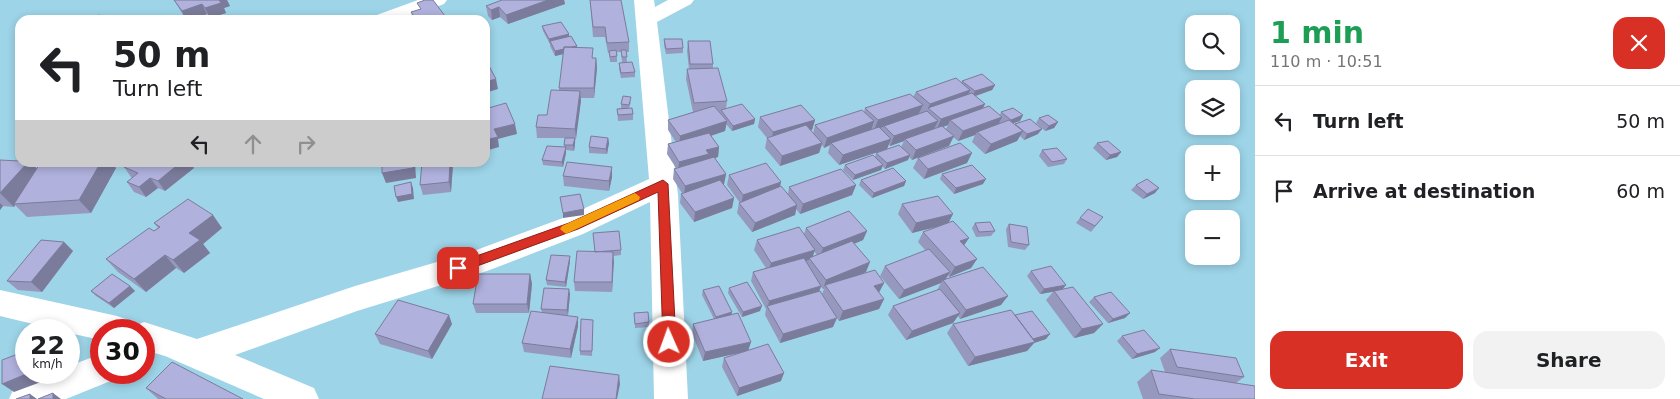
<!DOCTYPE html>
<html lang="en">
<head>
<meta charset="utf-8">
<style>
  body { margin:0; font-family:"DejaVu Sans",sans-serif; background:#f2f2f2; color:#202124; height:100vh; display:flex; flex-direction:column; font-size:19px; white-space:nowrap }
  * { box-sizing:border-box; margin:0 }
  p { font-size:16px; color:#757577 }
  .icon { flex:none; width:28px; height:28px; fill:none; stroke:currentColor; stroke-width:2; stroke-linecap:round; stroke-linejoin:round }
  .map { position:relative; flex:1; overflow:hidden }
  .details { display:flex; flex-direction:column; background:#fff; width:425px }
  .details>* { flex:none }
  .top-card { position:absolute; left:15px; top:15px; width:475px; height:152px; border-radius:15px; box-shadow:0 2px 8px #0003; background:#fff; color:#202124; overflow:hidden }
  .tools { position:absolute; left:1185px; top:15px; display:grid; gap:10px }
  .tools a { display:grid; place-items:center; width:55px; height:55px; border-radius:10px; background:#fff; box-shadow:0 2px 8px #0003; font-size:25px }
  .speed { position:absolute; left:15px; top:319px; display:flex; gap:10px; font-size:25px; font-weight:700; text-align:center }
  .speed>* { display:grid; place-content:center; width:65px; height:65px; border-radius:50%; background:#fff; box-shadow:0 2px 8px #0003; line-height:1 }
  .speed small { font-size:12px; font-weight:400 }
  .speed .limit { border:8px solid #d22; background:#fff; color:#111 }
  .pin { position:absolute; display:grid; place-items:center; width:42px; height:42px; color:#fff; margin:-21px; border-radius:10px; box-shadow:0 2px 8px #0006 }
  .me { position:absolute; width:55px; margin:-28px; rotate:358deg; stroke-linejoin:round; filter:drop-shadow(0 0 4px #0008) }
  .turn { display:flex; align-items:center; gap:18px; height:105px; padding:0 15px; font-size:22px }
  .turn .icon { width:65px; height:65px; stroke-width:2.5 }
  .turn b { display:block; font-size:35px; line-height:42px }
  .lanes { display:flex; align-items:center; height:48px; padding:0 15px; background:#0003; justify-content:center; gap:25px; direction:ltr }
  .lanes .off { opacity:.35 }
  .round { display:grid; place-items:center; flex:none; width:52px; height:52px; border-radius:15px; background:#f2f2f2 }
  .headline { display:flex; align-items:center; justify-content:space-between; height:85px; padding:0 15px }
  h1 { font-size:30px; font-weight:700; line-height:38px; color:#1e9e55 }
  .primary-button { display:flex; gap:10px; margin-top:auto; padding:10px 15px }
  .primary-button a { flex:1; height:58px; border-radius:15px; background:#d93025; color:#fff; font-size:20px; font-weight:700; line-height:58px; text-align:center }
  .primary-button a+a { background:#f2f2f2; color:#202124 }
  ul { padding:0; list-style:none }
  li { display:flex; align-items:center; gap:15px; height:70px; padding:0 15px; border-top:1px solid #e0e0e0 }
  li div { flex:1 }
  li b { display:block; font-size:19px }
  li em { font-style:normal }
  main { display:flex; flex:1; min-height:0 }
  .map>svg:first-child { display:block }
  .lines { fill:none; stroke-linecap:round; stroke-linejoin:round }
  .minor { fill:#fff; fill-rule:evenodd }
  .wall { fill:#9798be; fill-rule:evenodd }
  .shaded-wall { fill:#7b7c9b }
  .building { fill:#b0b1dd; stroke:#7b7c9b }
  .route { fill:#d93025; stroke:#8d1f18 }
  .slow { fill:#f59e0b }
</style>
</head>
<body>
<main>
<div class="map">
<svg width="1255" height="399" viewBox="0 0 1255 399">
  <rect width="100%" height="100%" fill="#9dd4e8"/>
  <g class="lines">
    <path class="minor" d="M 418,0 L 447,0 L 444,4 L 401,20 L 370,20 L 374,16 Z
      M 634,0 L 654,0 L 655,7 L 668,0 L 694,0 L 691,4 L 657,22 L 678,195 L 688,399 L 654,399 L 650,202 L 583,234 L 487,271 L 357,311 L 235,355 L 314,388 L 319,399 L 264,399 L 165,356 L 144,350 L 144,330 L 101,330 L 101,340 L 69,333 L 69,330 L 58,330 L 0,316 L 0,290 L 117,316 L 128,320 L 132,327 L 144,322 L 197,339 L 355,286 L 471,252 L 563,218 L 649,179 Z
      M 101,354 L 101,372 L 116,372 L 113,380 L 66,399 L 9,399 L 14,388 L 52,372 L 69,372 L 69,366 Z"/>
  </g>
  <path class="wall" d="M 174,0 L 227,0 L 230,6 L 224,8 L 226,13 L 210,18 L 207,14 L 190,20 L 186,20 Z
    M 502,0 L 564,0 L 565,4 L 508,24 L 500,17 L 492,20 L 488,16 L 486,6 Z
    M 590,0 L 629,42 L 629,52 L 626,52 L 627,62 L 622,62 L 621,52 L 617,52 L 617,62 L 610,62 L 609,53 L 608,53 L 605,37 L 593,37 Z
    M 411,12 L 417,20 L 413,20 Z
    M 542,26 L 569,34 L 569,37 L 577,46 L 577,47 L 593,58 L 596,58 L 597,68 L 594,98 L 581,98 L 574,151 L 566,150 L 566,153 L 563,167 L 543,165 L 542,160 L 564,147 L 565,138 L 537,138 L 536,127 L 547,115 L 559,90 L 563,54 L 555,56 L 550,46 L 550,44 L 543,31 Z
    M 664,39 L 683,48 L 683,53 L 666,54 L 664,45 Z
    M 688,41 L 713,64 L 713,68 L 727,101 L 726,109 L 755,119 L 754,124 L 732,131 L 726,124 L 725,131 L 711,136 L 719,147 L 718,157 L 715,158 L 726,174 L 724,184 L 723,184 L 734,198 L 732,208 L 694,222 L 680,203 L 681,194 L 682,193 L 673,179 L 674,169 L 676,168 L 667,154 L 668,144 L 676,142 L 668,130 L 668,120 L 693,112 L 686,79 L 687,69 L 689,69 L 687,51 Z
    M 619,63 L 635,72 L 635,77 L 621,78 L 619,69 Z
    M 962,81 L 995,85 L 992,90 L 976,96 L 983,109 L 1000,115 L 1001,112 L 1023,115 L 1020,121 L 1013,123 L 1015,125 L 1038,134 L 1024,140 L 1020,136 L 1017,141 L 985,154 L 972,142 L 975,135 L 958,141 L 953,137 L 912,160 L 909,157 L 908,160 L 885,169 L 882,166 L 881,170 L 853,180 L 843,170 L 845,165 L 875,157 L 876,153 L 901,147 L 904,141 L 890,146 L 889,144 L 887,149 L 839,165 L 828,153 L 830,145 L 824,148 L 822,145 L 819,153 L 780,166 L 765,148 L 767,138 L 758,127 L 760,117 L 815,120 L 812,130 L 810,131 L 813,134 L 815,125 L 864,112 L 865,108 L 913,97 L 916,92 L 961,82 ZM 948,125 L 946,129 L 943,127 Z
    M 631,102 L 629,108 L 633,114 L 633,120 L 618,121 L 617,109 L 621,108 L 621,104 Z
    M 1039,118 L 1058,122 L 1054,128 L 1045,131 L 1036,123 Z
    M 608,138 L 609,143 L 607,154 L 589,153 L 589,147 Z
    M 1097,143 L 1121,152 L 1117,157 L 1106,160 L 1093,148 Z
    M 1042,150 L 1067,159 L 1064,164 L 1048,167 L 1039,156 Z
    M 918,158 L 967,163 L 924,179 L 913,168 Z
    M 0,160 L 20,162 L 31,162 L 37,169 L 116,168 L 91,213 L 27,217 L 15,205 L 14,207 L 3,206 L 0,210 Z
    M 453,164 L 451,192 L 423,195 L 420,185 Z
    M 124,167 L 194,168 L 165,191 L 158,188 L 146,197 L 134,192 L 127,182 L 132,178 L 131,177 Z
    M 942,174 L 983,184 L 954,194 L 940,179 Z
    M 729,175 L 780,187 L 788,194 L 789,187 L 856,185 L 852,195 L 800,214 L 796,209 L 795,215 L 752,232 L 737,213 L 739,203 L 740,203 L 727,185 Z
    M 563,176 L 612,177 L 609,191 L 564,186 Z
    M 861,180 L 906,181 L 904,186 L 872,198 L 859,185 Z
    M 1136,185 L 1155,193 L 1143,199 L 1131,190 Z
    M 902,204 L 949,223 L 964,245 L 977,259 L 971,268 L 949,277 L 948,275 L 945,279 L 1001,305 L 960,319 L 958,316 L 953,323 L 906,340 L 888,315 L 893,306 L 937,290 L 941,283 L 899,299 L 880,276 L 885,266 L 926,251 L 918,242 L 923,232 L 939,226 L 912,233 L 898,214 Z
    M 1103,217 L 1091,232 L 1076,223 L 1080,218 Z
    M 154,223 L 222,228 L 203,244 L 210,253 L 184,273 L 176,268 L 146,292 L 118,272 L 106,259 L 158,228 Z
    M 975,223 L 995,231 L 991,236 L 976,237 L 972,228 Z
    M 1009,224 L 1029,245 L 1025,250 L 1008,247 L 1006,229 Z
    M 806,228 L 867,231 L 863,240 L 854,244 L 866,272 L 857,276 L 884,283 L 879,293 L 884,299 L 879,309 L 839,321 L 822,294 L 824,289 L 823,289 L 821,287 L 819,291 L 833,327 L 780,343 L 765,315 L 766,309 L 751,281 L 753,272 L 766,268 L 754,250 L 757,240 L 804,234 ZM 814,251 L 817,255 L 812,257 Z
    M 64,242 L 73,251 L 42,292 L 18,290 L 7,281 Z
    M 621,250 L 621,255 L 613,256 L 612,292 L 575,291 L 574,282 L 595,251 Z
    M 570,261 L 566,287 L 547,285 L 546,280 Z
    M 1031,271 L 1062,289 L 1094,333 L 1074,338 L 1046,300 L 1053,292 L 1040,294 L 1027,276 Z
    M 530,274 L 532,284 L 529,313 L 476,313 L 473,304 Z
    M 130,286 L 135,291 L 114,308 L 96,296 L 91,291 Z
    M 729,288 L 760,311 L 742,317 L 728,293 Z
    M 703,290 L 731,315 L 751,342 L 748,350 L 781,381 L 737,396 L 722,367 L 724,358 L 742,352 L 703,361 L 692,333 L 693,324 L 714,319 L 702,295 Z
    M 570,294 L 568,315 L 562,315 L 578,326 L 571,358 L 524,352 L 522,343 L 542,312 L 541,309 Z
    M 1094,297 L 1125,318 L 1108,323 L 1089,302 Z
    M 634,313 L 649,322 L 649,327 L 635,328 Z
    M 1015,315 L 1046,339 L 1034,343 L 1027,351 L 968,366 L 947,333 L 953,324 Z
    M 593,320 L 592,356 L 580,355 L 580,351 Z
    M 452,324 L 432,359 L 380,344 L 375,334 Z
    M 1122,336 L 1155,352 L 1132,359 L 1117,341 Z
    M 1170,349 L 1244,377 L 1236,383 L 1255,399 L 1143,399 L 1137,382 L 1151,370 L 1165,372 L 1160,358 Z
    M 146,388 L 243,399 L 158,399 Z"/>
  <path class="shaded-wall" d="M 219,0 L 227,0 L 230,6 L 224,8 L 226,13 L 210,18 L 205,8 Z
    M 548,0 L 564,0 L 565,4 L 508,24 L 506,15 Z
    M 202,4 L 207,14 L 190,20 L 186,20 L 182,11 Z
    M 499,7 L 500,17 L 492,20 L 491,10 Z
    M 569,34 L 569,39 L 550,41 L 550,44 L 549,39 Z
    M 577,46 L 577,51 L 555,56 L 555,51 Z
    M 596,58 L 597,68 L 594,98 L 594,88 Z
    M 496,79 L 498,89 L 485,93 L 485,82 Z
    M 995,85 L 992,90 L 972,97 L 975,91 Z
    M 970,90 L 966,100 L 928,108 L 925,114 L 930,104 Z
    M 580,91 L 581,101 L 576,139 L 575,129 Z
    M 985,104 L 980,114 L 950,120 L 948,125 L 937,129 L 941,119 Z
    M 923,105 L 918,115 L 884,126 L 883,127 L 874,130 L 878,120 Z
    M 1023,115 L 1020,121 L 1008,125 L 1011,120 Z
    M 1002,117 L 997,127 L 977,132 L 975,135 L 958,141 L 963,131 Z
    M 755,119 L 754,124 L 732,131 L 733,126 Z
    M 815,120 L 812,130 L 771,142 L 773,132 Z
    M 727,121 L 725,131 L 679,146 L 680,136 Z
    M 874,121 L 871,131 L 831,143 L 830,145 L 824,148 L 827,138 Z
    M 938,121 L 933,131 L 905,139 L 904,141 L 890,146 L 894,136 Z
    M 1058,122 L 1054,128 L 1045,131 L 1049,126 Z
    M 515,124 L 517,134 L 498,139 L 499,147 L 485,151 L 485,140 L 494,129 Z
    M 1042,129 L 1038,134 L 1024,140 L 1027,134 Z
    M 1023,131 L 1017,141 L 985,154 L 991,144 Z
    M 954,136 L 949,146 L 912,160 L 916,150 Z
    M 575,138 L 575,144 L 574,151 L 573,145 Z
    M 608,138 L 609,143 L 607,154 L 606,149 Z
    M 891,139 L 887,149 L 839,165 L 843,155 Z
    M 822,143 L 819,153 L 780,166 L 782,156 Z
    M 566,147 L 566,153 L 563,167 L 562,162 Z
    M 719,147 L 718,157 L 708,160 L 678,172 L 679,162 L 706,150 Z
    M 1121,152 L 1117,157 L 1106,160 L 1110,155 Z
    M 972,153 L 967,163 L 924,179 L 928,169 Z
    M 910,155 L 908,160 L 885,169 L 887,163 Z
    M 28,162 L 31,162 L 42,175 L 14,204 L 15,205 L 14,207 L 0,193 Z
    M 101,162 L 112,162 L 116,168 L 91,213 L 79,200 Z
    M 181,162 L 190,162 L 194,168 L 165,191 L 158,181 Z
    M 412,162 L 415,162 L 416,178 L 386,183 L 382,173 Z
    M 450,162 L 452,162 L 453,164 L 451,192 L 449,182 Z
    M 883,165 L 881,170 L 853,180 L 855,175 Z
    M 612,167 L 612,177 L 609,191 L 609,181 Z
    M 726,174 L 724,184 L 684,196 L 685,186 Z
    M 150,178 L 158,188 L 146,197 L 139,187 Z
    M 986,179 L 983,184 L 954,194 L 956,188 Z
    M 906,181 L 904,186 L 872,198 L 874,193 Z
    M 411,182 L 413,188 L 414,199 L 398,202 L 396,197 Z
    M 781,182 L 779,192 L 741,205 L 743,195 Z
    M 856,185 L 852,195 L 800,214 L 803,204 Z
    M 1159,188 L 1155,193 L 1143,199 L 1147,194 Z
    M 734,198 L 732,208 L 694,222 L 695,212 Z
    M 0,203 L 3,206 L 0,210 Z
    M 797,205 L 795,215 L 752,232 L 755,223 Z
    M 584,209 L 584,215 L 563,218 L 563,213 Z
    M 953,214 L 948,224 L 912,233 L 916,223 Z
    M 213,215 L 222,228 L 203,244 L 210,253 L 184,273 L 173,260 L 189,233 Z
    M 867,231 L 863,240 L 820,258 L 823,248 Z
    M 969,238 L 963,247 L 960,241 Z
    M 64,242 L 73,251 L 42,292 L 31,282 Z
    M 815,250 L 812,259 L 809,258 L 809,260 L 768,272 L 771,263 Z
    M 613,252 L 614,262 L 612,292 L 612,282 Z
    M 165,255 L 176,268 L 146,292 L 134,279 Z
    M 570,256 L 570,261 L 566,287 L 565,282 Z
    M 977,259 L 971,268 L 949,277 L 955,267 Z
    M 870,262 L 866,272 L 827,288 L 825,285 L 823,289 L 826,280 Z
    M 950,272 L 944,282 L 943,280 L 941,283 L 899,299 L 904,290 Z
    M 530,274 L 532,284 L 529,313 L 527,304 Z
    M 884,283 L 879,292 L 870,295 L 874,286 Z
    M 1066,285 L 1062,290 L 1040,294 L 1044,289 Z
    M 130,286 L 135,291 L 114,308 L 109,303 Z
    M 821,286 L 818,295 L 768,307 L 769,301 Z
    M 569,289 L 570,294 L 568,315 L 567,310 Z
    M 1008,296 L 1001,305 L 960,319 L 966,310 Z
    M 884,299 L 879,309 L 839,321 L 843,311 Z
    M 762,306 L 760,311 L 742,317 L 743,312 Z
    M 732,312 L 731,317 L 715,322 L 716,317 Z
    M 960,313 L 953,323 L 906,340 L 912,331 Z
    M 1130,313 L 1125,318 L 1108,323 L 1113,319 Z
    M 449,315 L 452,324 L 432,359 L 428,351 Z
    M 578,317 L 578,326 L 571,358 L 570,349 Z
    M 837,318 L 833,327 L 780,343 L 783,334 Z
    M 1103,324 L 1094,333 L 1074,338 L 1082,329 Z
    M 1050,334 L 1046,339 L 1034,343 L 1027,351 L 968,366 L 975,357 Z
    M 751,342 L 748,351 L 703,361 L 705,352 Z
    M 1160,348 L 1155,352 L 1132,359 L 1137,354 Z
    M 31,372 L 57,372 L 57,376 L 14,392 L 2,384 Z
    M 784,373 L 781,381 L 737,396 L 739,388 Z
    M 619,375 L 620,384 L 617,399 L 616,399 Z
    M 53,393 L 61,399 L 53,399 Z
    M 30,394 L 37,399 L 30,399 Z"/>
  <path class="building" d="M 174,0 L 219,0 L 221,3 L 205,8 L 202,4 L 182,11 Z
    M 425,0 L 433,0 L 448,20 L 417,20 L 411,12 L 421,9 L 417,3 Z
    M 502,0 L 548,0 L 506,15 L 499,7 L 491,10 L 486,6 Z
    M 590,0 L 621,0 L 629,42 L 607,43 L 605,27 L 593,27 Z
    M 100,15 L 100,20 L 79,20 Z
    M 561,22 L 569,34 L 549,39 L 542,26 Z
    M 571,36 L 577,46 L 571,47 L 564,47 L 564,49 L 555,51 L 550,41 Z
    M 664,39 L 682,39 L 683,48 L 666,49 Z
    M 688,41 L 710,41 L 713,64 L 690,64 Z
    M 564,47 L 593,48 L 592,58 L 596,58 L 594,88 L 559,88 Z
    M 616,50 L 617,56 L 610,57 L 609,51 Z
    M 621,50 L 626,50 L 627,57 L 622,57 Z
    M 632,62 L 635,72 L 621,73 L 619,63 Z
    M 488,64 L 496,79 L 485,82 L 485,65 Z
    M 718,68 L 727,101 L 694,103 L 687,69 Z
    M 982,74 L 995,85 L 975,91 L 962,81 Z
    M 956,78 L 970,90 L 930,104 L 916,92 Z
    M 551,90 L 580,91 L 575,129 L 536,127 L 538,115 L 547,115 Z
    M 972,93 L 985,104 L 941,119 L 928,108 Z
    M 910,94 L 923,105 L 878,120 L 865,108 Z
    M 623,96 L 631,97 L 629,105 L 621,104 Z
    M 506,103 L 515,124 L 494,129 L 498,137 L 485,140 L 485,109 Z
    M 742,104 L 755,119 L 733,126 L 721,110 Z
    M 801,105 L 815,120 L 773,132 L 760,117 Z
    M 714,106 L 727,121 L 680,136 L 668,120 Z
    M 989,106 L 1002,117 L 963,131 L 950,120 Z
    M 632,108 L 633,114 L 618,115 L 617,109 Z
    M 1013,108 L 1023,115 L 1011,120 L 1001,112 Z
    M 862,110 L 874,121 L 827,138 L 815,125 Z
    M 927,111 L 938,121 L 894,136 L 884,126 Z
    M 1048,115 L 1058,122 L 1049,126 L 1039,118 Z
    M 1030,119 L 1042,129 L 1027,134 L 1015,124 Z
    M 1009,120 L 1023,131 L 991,144 L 977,132 Z
    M 806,125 L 822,143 L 782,156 L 767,138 Z
    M 942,126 L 954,136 L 916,150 L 905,139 Z
    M 879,127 L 891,139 L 843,155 L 831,143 Z
    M 709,133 L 719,147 L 706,150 L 709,154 L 679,162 L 668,144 Z
    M 591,136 L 608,138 L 606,149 L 589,147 Z
    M 565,138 L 575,138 L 573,145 L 564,145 Z
    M 1108,141 L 1121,152 L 1110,155 L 1097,143 Z
    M 960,143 L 972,153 L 928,169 L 918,158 Z
    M 899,145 L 910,155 L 887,163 L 876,153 Z
    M 547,146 L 566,147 L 562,162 L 542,160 Z
    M 1057,148 L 1067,159 L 1052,162 L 1042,150 Z
    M 873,155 L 883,165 L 855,175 L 845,165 Z
    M 714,157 L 726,174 L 685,186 L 674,169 Z
    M 0,160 L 20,161 L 20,162 L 28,162 L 0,193 Z
    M 41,162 L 101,162 L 79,200 L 14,204 Z
    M 130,162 L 181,162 L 158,181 L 150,178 L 139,187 L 127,182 L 138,173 L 124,167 Z
    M 382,162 L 412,162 L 413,168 L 382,173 Z
    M 422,162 L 450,162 L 449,182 L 420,185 Z
    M 567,162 L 612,167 L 609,181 L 563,176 Z
    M 766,163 L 781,182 L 743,195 L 729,175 Z
    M 972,165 L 986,179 L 956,188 L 942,174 Z
    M 893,168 L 906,181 L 874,193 L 861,180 Z
    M 841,169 L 856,185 L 803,204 L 789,187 Z
    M 1147,179 L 1159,188 L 1147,194 L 1136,185 Z
    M 720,180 L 734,198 L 695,212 L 681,194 Z
    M 411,182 L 412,194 L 396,197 L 394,186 Z
    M 781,186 L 797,205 L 755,223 L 739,203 Z
    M 580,194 L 584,209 L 563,213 L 560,197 Z
    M 938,196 L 953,214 L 916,223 L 902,204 Z
    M 188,199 L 213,215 L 189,233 L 200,240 L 173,260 L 165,255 L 134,279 L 106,259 L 149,228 L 154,231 L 160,227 L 154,223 Z
    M 1088,209 L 1103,217 L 1095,226 L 1080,218 Z
    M 849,211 L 867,231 L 823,248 L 806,228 Z
    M 953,221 L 969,238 L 960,241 L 977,259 L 955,267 L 923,232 Z
    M 990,222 L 995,231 L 979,232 L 975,223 Z
    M 1009,224 L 1027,227 L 1029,245 L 1011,242 Z
    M 799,227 L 815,250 L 771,263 L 757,240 Z
    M 619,231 L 621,250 L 595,252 L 593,233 Z
    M 41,240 L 64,242 L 31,282 L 7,281 Z
    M 852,241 L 870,262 L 826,280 L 809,258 Z
    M 929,249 L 950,272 L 904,290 L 885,266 Z
    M 577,251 L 613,252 L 612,282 L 574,282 Z
    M 551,255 L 570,256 L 565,282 L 546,280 Z
    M 804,258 L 821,286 L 769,301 L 753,272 Z
    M 1051,266 L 1066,285 L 1044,289 L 1031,271 Z
    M 983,267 L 1008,296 L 966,310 L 943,280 Z
    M 875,270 L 884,283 L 874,286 L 884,299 L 843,311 L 825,285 Z
    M 112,274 L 130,286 L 109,303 L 91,291 Z
    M 478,274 L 530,274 L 527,304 L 473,304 Z
    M 747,282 L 762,306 L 743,312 L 729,288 Z
    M 719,286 L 732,312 L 716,317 L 703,290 Z
    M 1073,287 L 1103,324 L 1082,329 L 1054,291 Z
    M 544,288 L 569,289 L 567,310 L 541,309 Z
    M 940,289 L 960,313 L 912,331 L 893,306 Z
    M 820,291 L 837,318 L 783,334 L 767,306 Z
    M 1111,292 L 1130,313 L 1113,319 L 1094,297 Z
    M 398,300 L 449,315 L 428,351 L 375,334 Z
    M 1011,310 L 1035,342 L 975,357 L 953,324 Z
    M 531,311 L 578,317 L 570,349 L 522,343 Z
    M 1032,311 L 1050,334 L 1033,339 L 1015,315 Z
    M 648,312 L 649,322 L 635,324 L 634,313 Z
    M 738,313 L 751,342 L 705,352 L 693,324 Z
    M 581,319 L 593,320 L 592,351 L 580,351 Z
    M 1144,330 L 1160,348 L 1137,354 L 1122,336 Z
    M 768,344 L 784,373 L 739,388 L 724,358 Z
    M 1170,349 L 1236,358 L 1244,377 L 1177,367 Z
    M 26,351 L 26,372 L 31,372 L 2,384 L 2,360 Z
    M 172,362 L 243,399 L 166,399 L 146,388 Z
    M 550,366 L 619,375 L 616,399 L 542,399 Z
    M 1151,370 L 1255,386 L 1255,399 L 1195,399 L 1159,394 Z
    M 53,393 L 53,399 L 38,399 Z
    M 30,394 L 30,399 L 16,399 Z"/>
  <path class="route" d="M 663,180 L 668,184 L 676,342 L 674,346 L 664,346 L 663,342 L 658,192 L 578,229 L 458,273 L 452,268 L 454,264 L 569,223 Z"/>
  <path class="slow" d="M 635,193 L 640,197 L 639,200 L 570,232 L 566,234 L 560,229 L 562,226 Z"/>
</svg>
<div class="tools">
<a><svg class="icon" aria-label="search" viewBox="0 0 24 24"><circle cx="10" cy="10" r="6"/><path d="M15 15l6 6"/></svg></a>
<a><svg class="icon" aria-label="layers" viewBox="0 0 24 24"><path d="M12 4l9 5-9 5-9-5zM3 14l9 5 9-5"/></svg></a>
<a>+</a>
<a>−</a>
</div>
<div class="speed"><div>22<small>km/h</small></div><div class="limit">30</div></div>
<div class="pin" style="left:458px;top:268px;background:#d93025"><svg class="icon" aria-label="arrive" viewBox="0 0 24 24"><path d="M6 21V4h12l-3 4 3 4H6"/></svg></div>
<svg class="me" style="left:669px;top:342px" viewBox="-20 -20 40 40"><circle r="17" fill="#d93025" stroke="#fff" stroke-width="3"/><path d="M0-11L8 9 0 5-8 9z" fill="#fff"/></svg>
<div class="top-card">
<div class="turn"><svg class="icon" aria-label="left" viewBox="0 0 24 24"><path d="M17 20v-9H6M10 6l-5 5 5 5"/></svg><div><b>50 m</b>Turn left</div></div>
<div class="lanes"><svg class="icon" aria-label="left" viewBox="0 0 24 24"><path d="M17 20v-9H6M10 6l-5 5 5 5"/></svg><svg class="icon off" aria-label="ahead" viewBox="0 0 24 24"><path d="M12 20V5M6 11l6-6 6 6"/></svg><svg class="icon off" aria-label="right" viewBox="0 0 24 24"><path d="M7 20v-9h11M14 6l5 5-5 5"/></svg></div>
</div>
</div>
<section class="details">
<div class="headline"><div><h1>1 min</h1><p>110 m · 10:51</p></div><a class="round" style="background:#d93025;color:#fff"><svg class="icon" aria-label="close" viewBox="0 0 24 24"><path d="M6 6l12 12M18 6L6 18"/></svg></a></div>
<ul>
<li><svg class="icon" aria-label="left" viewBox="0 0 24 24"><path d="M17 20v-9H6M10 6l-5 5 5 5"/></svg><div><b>Turn left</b></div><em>50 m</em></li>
<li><svg class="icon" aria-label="arrive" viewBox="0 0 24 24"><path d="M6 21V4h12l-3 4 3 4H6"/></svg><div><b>Arrive at destination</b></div><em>60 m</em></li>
</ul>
<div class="primary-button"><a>Exit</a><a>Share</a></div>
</section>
</main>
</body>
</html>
